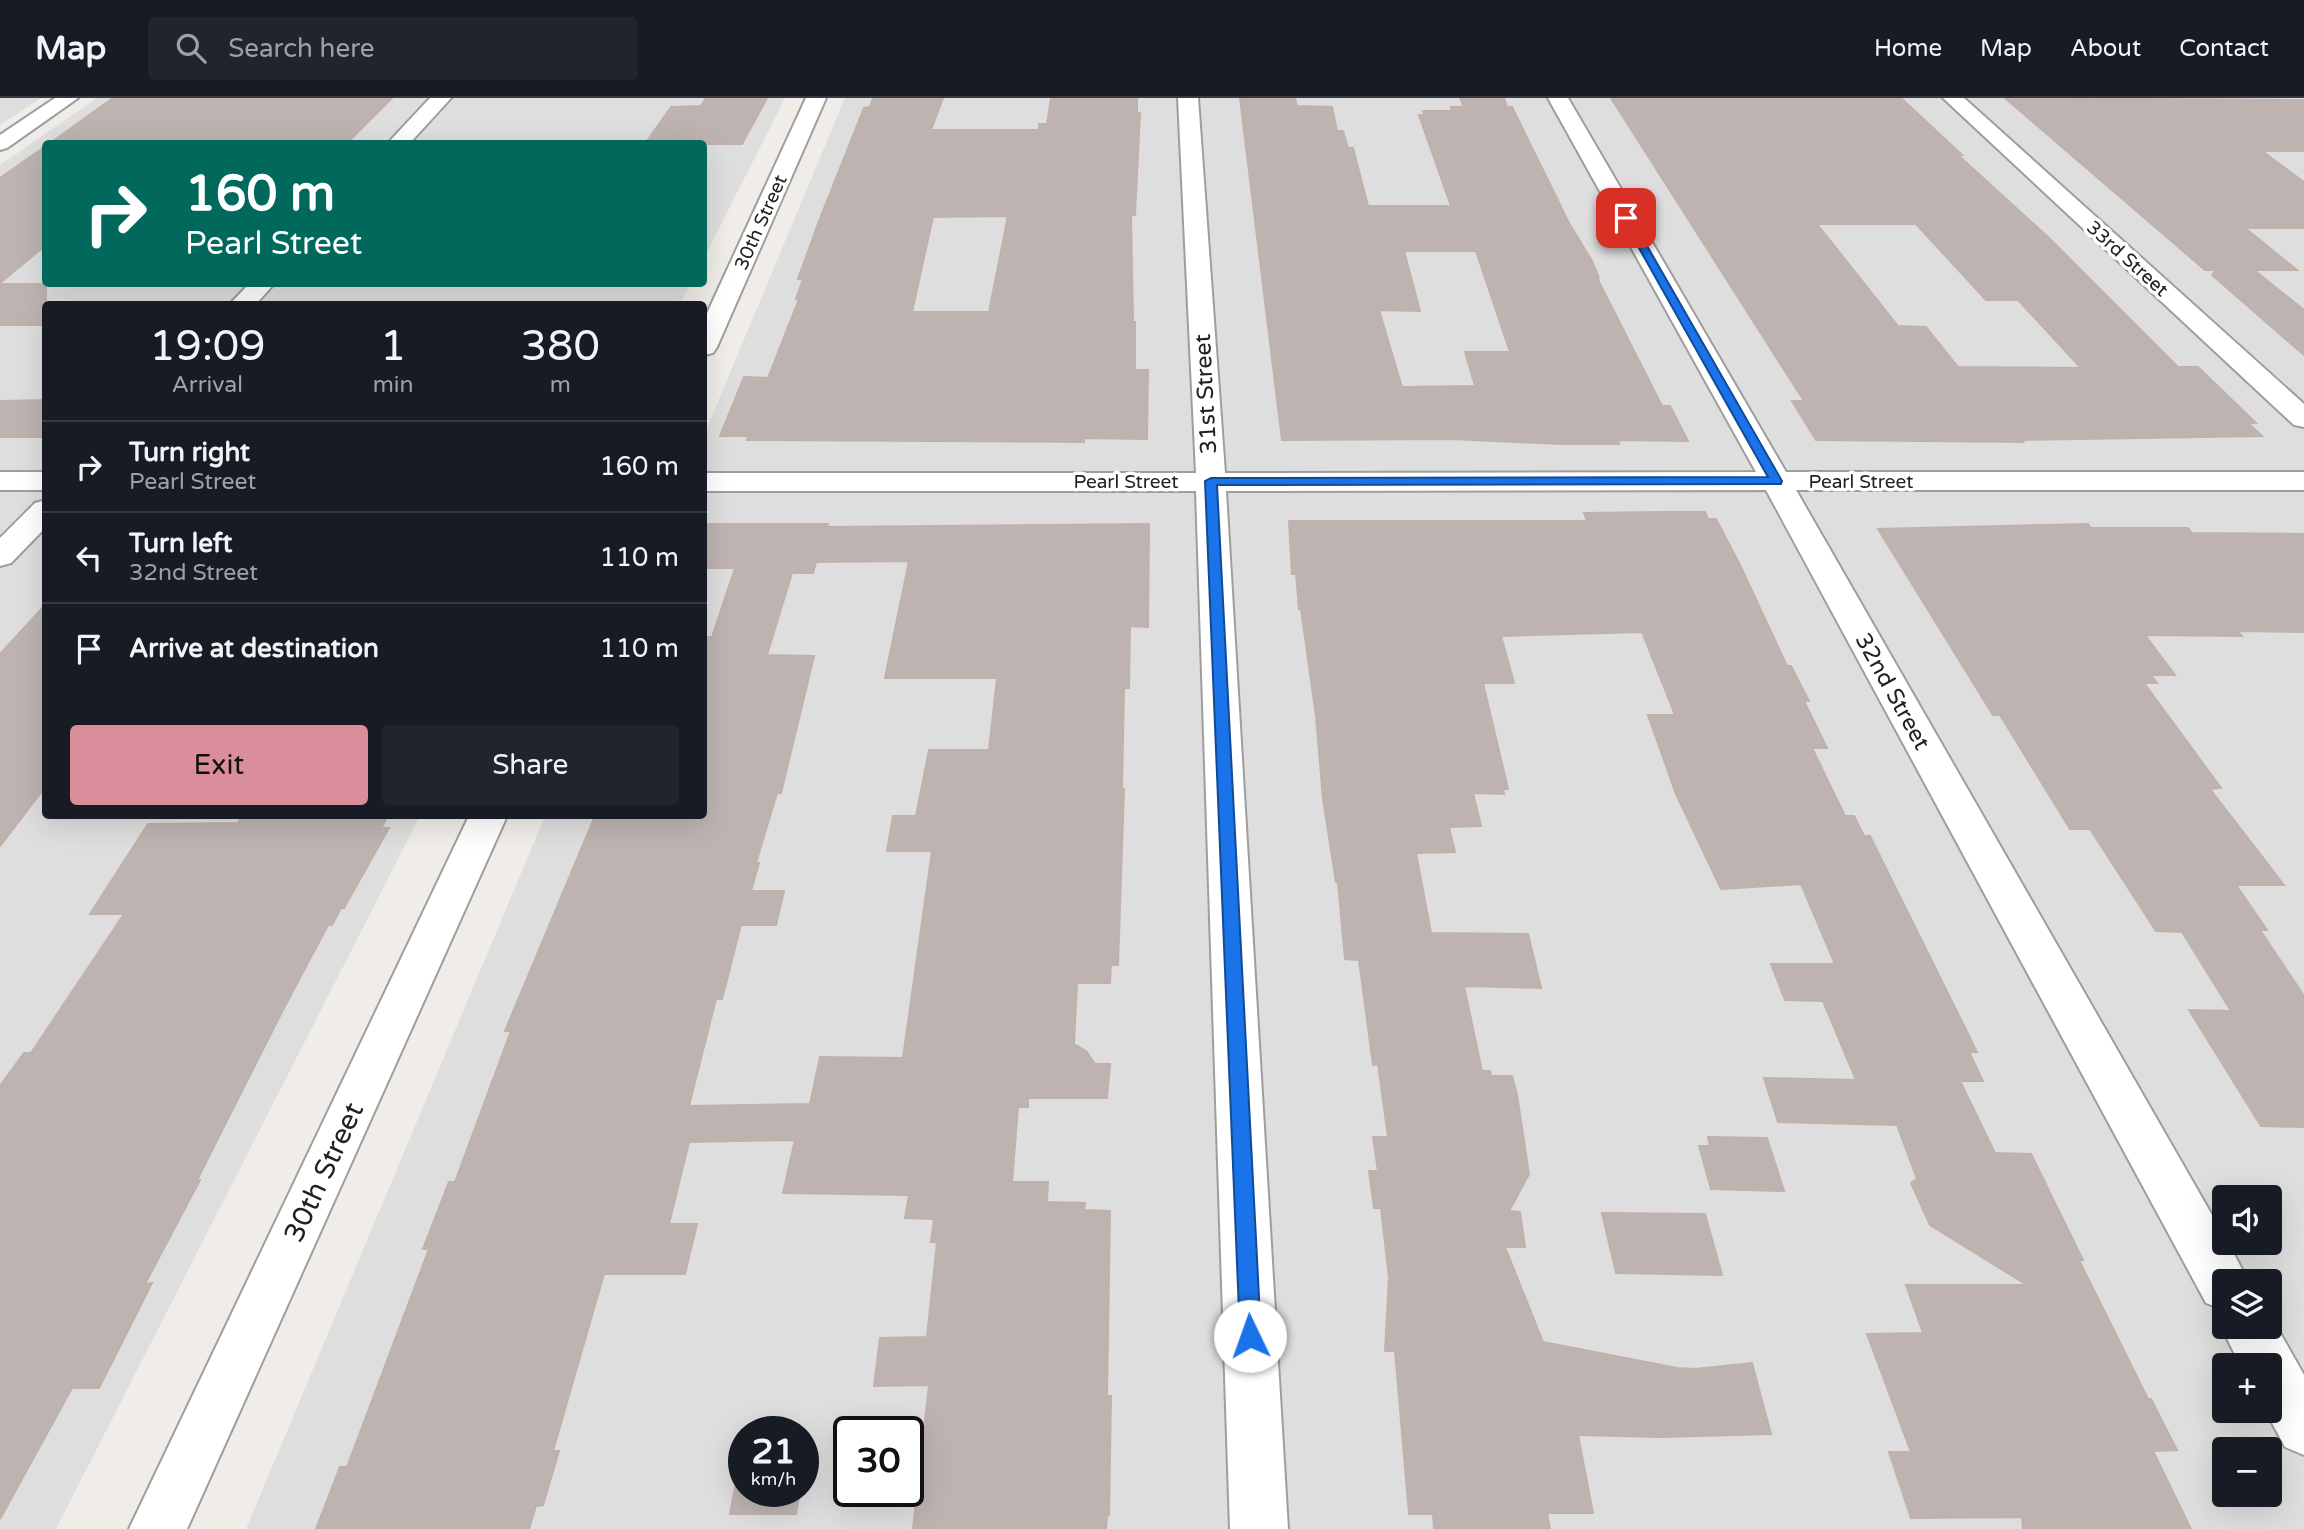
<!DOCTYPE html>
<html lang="en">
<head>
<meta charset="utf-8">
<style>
  body { margin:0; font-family:"Varela Round",sans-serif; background:#20242c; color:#f1f3f6; height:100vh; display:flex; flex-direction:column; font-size:26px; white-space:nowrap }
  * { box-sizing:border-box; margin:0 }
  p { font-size:23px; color:#9ea1a6 }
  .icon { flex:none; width:38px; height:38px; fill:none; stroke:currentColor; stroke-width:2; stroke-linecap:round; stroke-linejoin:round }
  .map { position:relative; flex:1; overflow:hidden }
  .drawer { position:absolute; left:42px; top:203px; width:665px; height:518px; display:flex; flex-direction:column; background:#171b24; border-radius:7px; box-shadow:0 7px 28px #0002 }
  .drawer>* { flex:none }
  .guide { position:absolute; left:42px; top:42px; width:665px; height:147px; border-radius:7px; box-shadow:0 7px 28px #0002; background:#00695c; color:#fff; overflow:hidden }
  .controls { position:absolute; left:2212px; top:1087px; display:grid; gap:14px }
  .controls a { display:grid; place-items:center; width:70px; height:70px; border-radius:7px; background:#171b24; box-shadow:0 7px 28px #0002; font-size:35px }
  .speed { position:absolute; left:728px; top:1318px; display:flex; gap:14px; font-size:35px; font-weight:700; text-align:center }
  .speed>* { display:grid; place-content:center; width:91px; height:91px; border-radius:50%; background:#171b24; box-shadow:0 7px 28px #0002; line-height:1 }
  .speed small { font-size:18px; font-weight:400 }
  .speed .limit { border:4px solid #111; border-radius:10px; background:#fff; color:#111 }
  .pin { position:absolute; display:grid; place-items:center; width:60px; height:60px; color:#fff; margin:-30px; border-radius:14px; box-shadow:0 4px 10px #0006 }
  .me { position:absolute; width:77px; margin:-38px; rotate:357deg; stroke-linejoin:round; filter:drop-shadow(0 0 5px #0008) }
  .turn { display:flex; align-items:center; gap:24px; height:147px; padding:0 28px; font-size:32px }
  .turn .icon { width:91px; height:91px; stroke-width:2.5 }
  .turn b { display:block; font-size:49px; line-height:60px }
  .eta { display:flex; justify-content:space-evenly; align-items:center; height:119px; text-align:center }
  .eta b { font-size:42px; font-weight:600; line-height:49px }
  .action { display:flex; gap:14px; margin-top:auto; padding:14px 28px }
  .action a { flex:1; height:80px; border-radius:7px; background:#da8e9c; color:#111; font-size:28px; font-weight:600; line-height:80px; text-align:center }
  .action a+a { background:#20242c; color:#f1f3f6 }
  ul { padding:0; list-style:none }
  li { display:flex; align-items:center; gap:21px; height:91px; padding:0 28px; border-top:2px solid #363941 }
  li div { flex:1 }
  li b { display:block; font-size:26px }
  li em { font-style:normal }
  header { display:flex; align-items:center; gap:42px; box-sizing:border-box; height:98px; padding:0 35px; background:#171b24; border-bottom:2px solid #363941 }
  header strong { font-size:33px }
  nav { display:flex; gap:38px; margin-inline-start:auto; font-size:24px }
  .search { width:490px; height:63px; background:#20242c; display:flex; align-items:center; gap:18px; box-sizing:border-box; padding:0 24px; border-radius:7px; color:#9ea1a6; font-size:26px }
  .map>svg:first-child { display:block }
  .residential { fill:#dfdede; fill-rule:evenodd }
  .building { fill:#bdb4b1; stroke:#c1b1ab; stroke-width:2; fill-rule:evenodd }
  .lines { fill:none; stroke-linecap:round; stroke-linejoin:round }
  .street-casing { stroke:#9e9e9e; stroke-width:4 }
  .street { fill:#fff; fill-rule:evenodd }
  .route { fill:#1a73e8; stroke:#114b97; stroke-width:2 }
  .labels { text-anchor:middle; stroke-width:7; stroke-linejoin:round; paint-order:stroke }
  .far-street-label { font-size:19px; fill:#212121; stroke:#fff }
  .street-label { font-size:23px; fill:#212121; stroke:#fff }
  .near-street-label { font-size:28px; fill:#212121; stroke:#fff }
</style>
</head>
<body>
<header>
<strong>Map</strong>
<div class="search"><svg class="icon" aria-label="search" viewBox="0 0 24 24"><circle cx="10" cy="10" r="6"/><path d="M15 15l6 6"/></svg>Search here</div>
<nav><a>Home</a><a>Map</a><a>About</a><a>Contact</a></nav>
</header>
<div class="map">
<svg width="2304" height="1431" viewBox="0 0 2304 1431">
  <rect width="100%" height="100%" fill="#f0ece8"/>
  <path class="residential" d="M 0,0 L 41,0 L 0,27 Z
    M 97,0 L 785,0 L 704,160 L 704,46 L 46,46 L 46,186 L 691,186 L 680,206 L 46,206 L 46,718 L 420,718 L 56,1431 L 0,1431 L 0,67 Z
    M 845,0 L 2304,0 L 2304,1431 L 246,1431 L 545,718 L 704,718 L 704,337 ZM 2224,1099 L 2270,1099 L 2270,1144 L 2224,1144 ZM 2224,1183 L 2270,1183 L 2270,1228 L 2224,1228 ZM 2224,1267 L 2270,1267 L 2270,1312 L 2224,1312 ZM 744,1334 L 803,1334 L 803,1393 L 744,1393 ZM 849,1334 L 908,1334 L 908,1393 L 849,1393 ZM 2224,1351 L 2270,1351 L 2270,1396 L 2224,1396 Z"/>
  <path class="building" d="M 113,0 L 392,0 L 346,46 L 49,46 Z
    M 706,0 L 767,0 L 742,46 L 645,46 L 671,9 L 701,8 Z
    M 873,0 L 943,0 L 931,32 L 1039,32 L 1039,26 L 1047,26 L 1051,0 L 1137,0 L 1137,15 L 1140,15 L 1135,117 L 1131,117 L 1133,224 L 1135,224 L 1135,272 L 1148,272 L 1147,341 L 1084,340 L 1084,344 L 747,342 L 748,338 L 720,338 L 744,279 L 768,280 L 799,201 L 796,201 L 803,181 L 798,181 L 819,123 L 864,10 L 870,9 ZM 1008,118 L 989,214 L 912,214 L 933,119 Z
    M 1240,0 L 1295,0 L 1297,8 L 1332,9 L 1337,33 L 1343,33 L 1348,50 L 1353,50 L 1368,108 L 1451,108 L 1419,17 L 1425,17 L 1423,13 L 1452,13 L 1451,9 L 1464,9 L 1460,0 L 1504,0 L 1507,9 L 1512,9 L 1569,125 L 1592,163 L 1599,180 L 1597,180 L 1662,308 L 1670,308 L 1688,343 L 1618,342 L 1619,346 L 1561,346 L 1452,341 L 1282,342 ZM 1404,153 L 1476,153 L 1510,254 L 1465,254 L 1475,288 L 1402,289 L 1379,212 L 1420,213 Z
    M 1611,0 L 1901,0 L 1962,57 L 1958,57 L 2048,139 L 2178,269 L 2198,269 L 2256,325 L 2248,325 L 2262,338 L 2021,342 L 2023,344 L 1816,342 L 1792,303 L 1804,303 ZM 1817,126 L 1916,126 L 1986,202 L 2018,202 L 2081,270 L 1958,269 L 1926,229 L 1898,228 Z
    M 2005,0 L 2304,2 L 2304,53 L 2262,53 L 2304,84 L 2304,130 L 2245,130 L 2297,172 L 2254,172 L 2304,212 L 2304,257 L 2212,177 L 2216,172 L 2205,172 Z
    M 46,48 L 46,147 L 0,185 L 0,80 Z
    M 0,186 L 46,186 L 46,227 L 0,227 Z
    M 46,302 L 46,339 L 0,339 L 0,303 Z
    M 1664,414 L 1705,414 L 1708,421 L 1716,421 L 1740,467 L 1787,568 L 1791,568 L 1809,603 L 1804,603 L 1827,650 L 1812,650 L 1845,718 L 1854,718 L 1864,738 L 1870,738 L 1977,954 L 1969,954 L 1983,983 L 1960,983 L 1995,1055 L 2031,1056 L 2083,1162 L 2079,1162 L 2148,1301 L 2151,1301 L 2177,1352 L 2153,1353 L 2191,1431 L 2023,1431 L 2022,1419 L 1911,1420 L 1889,1354 L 1911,1354 L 1867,1236 L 1923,1235 L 1906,1187 L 2027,1187 L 1930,1127 L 1911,1085 L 1917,1081 L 1897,1027 L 1778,1024 L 1764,980 L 1856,982 L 1823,903 L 1785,902 L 1771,866 L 1835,866 L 1801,786 L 1721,791 L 1676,696 L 1648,617 L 1675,617 L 1642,534 L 1501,538 L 1514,585 L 1483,585 L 1508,691 L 1503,691 L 1504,696 L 1473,695 L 1481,728 L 1449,729 L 1455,754 L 1416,755 L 1431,835 L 1528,836 L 1541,890 L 1464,888 L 1482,973 L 1490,973 L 1491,978 L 1512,978 L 1517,997 L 1529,1076 L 1509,1113 L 1520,1114 L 1525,1149 L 1505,1149 L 1543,1244 L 1677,1270 L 1695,1271 L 1752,1265 L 1771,1336 L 1660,1339 L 1578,1337 L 1593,1415 L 1547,1415 L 1550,1431 L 1434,1431 L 1433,1416 L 1409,1416 L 1395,1253 L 1385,1253 L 1389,1180 L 1381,1110 L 1374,1110 L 1369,1073 L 1378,1073 L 1373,1039 L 1388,1039 L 1378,966 L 1373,967 L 1359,862 L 1345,861 L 1338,784 L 1336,784 L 1323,701 L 1316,618 L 1301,511 L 1299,511 L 1296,476 L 1292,476 L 1289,423 L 1587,423 L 1584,415 Z
    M 704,426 L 828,426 L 827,429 L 1149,426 L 1148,529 L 1130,528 L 1129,590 L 1124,590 L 1122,691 L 1124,691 L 1118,867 L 1111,867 L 1110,885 L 1077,885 L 1074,946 L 1086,953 L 1095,966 L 1110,966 L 1107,1000 L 1028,1000 L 1028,1009 L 1018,1009 L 1012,1084 L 1048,1084 L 1047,1104 L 1085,1105 L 1084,1112 L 1110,1113 L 1107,1298 L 1111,1298 L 1109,1417 L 1107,1417 L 1106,1431 L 913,1431 L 929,1287 L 874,1288 L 880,1240 L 927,1239 L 937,1144 L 931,1144 L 934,1121 L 905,1120 L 909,1097 L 783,1095 L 795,1042 L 689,1044 L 669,1126 L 697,1126 L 685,1176 L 604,1176 L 553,1353 L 559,1353 L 543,1407 L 536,1408 L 529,1431 L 316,1431 L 340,1369 L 347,1369 L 429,1151 L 423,1151 L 449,1084 L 455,1084 L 511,933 L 505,933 L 595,718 L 704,718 L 704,539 L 712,539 L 735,470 L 704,470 ZM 909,463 L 885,580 L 997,580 L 989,652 L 929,652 L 916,718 L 893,718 L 887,753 L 932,753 L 903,960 L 820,959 L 810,1006 L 689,1008 L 716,901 L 722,901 L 741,827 L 776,827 L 784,793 L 751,793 L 759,765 L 756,765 L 777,695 L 781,695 L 814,558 L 767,557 L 792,475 L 813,475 L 816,464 Z
    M 2088,426 L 2091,430 L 2188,430 L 2192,435 L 2304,436 L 2304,534 L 2237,533 L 2242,538 L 2145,537 L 2175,577 L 2151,577 L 2157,585 L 2144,585 L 2221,690 L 2210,691 L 2284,787 L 2236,787 L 2267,832 L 2260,832 L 2304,898 L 2304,1029 L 2261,1028 L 2189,912 L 2231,913 L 2182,834 L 2156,833 L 2090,731 L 2070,731 L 2000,617 L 1993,617 L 1878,431 Z
    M 46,506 L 46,688 L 0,748 L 0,556 Z
    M 242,718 L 388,718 L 381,730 L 389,730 L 344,810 L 341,810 L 332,827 L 328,827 L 284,910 L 197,1082 L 200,1082 L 145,1186 L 152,1185 L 99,1290 L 72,1290 L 0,1421 L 0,988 L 24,955 L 31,955 L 124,816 L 90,816 L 148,726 L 238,725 Z
    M 1708,1039 L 1767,1040 L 1784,1093 L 1711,1091 L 1699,1048 L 1710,1048 Z
    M 1602,1115 L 1705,1116 L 1722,1177 L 1616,1175 Z
    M 743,1348 L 744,1393 L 800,1393 L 796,1416 L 730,1416 Z"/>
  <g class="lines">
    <g class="street-casing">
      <path id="street" d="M 55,0 L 78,0 L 7,50 L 0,52 L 0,37 Z
        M 430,0 L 451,0 L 409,46 L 387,46 Z
        M 806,0 L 826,0 L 717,249 L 713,255 L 704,257 L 704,222 Z
        M 1178,0 L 1198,0 L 1225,375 L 1756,374 L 1548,0 L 1568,0 L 1786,374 L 2304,374 L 2304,392 L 1796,392 L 2224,1138 L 2224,1144 L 2228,1144 L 2248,1183 L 2224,1183 L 2224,1212 L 2206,1205 L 1766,392 L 1226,393 L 1288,1431 L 1230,1431 L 1196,393 L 704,393 L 704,375 L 1196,375 Z
        M 1943,0 L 1964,0 L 2304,306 L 2304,329 L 2294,327 Z
        M 249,186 L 274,186 L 256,206 L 230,206 Z
        M 0,374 L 46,374 L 46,392 L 0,392 Z
        M 46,402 L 46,429 L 11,465 L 0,468 L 0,440 L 35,405 Z
        M 469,718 L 507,718 L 187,1431 L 129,1431 Z
        M 2270,1217 L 2304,1277 L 2304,1357 L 2285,1349 L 2265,1312 L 2270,1312 L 2270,1267 L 2240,1267 L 2221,1228 L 2224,1220 L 2224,1228 L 2270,1228 Z"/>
    </g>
    <use href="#street" class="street"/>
  </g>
  <path class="route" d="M 1626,117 L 1631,120 L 1782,383 L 1781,386 L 1217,387 L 1261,1238 L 1258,1246 L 1250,1249 L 1243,1246 L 1240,1238 L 1205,383 L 1211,380 L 1768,379 L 1622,120 Z"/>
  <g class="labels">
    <g class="far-street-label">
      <text transform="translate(760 124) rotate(-66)" y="7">30th Street</text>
      <text transform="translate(2128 160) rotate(42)" y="7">33rd Street</text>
      <text x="1126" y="390">Pearl Street</text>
      <text x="1861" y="390">Pearl Street</text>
    </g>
    <g class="street-label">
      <text transform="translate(1205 296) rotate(-93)" y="8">31st Street</text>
      <text transform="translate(1893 593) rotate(61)" y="8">32nd Street</text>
    </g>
    <g class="near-street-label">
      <text transform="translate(323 1074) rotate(-65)" y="10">30th Street</text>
    </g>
  </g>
</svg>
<div class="controls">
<a><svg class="icon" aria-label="sound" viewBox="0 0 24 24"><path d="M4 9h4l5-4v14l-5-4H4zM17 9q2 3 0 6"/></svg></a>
<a><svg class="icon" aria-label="layers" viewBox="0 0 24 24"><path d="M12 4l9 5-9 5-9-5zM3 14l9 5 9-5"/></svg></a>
<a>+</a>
<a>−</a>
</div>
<div class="speed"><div>21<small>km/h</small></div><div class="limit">30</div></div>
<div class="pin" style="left:1626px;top:120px;background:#d93025"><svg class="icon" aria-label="arrive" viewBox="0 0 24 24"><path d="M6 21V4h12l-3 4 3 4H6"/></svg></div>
<svg class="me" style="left:1250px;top:1238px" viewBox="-20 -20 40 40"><circle r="19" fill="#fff"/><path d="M0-13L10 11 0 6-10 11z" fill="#1a73e8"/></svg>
<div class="guide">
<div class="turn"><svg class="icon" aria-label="right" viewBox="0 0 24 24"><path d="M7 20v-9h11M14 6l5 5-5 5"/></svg><div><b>160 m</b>Pearl Street</div></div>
</div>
<section class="drawer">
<div class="eta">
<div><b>19:09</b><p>Arrival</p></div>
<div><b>1</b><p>min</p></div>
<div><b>380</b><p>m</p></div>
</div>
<ul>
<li><svg class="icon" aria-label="right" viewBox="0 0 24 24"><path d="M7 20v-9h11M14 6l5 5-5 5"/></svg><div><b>Turn right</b><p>Pearl Street</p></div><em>160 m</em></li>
<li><svg class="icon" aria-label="left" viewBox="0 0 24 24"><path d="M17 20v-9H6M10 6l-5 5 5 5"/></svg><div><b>Turn left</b><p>32nd Street</p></div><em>110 m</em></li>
<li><svg class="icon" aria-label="arrive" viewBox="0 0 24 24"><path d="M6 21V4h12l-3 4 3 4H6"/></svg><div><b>Arrive at destination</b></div><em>110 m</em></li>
</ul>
<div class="action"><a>Exit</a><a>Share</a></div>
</section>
</div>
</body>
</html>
